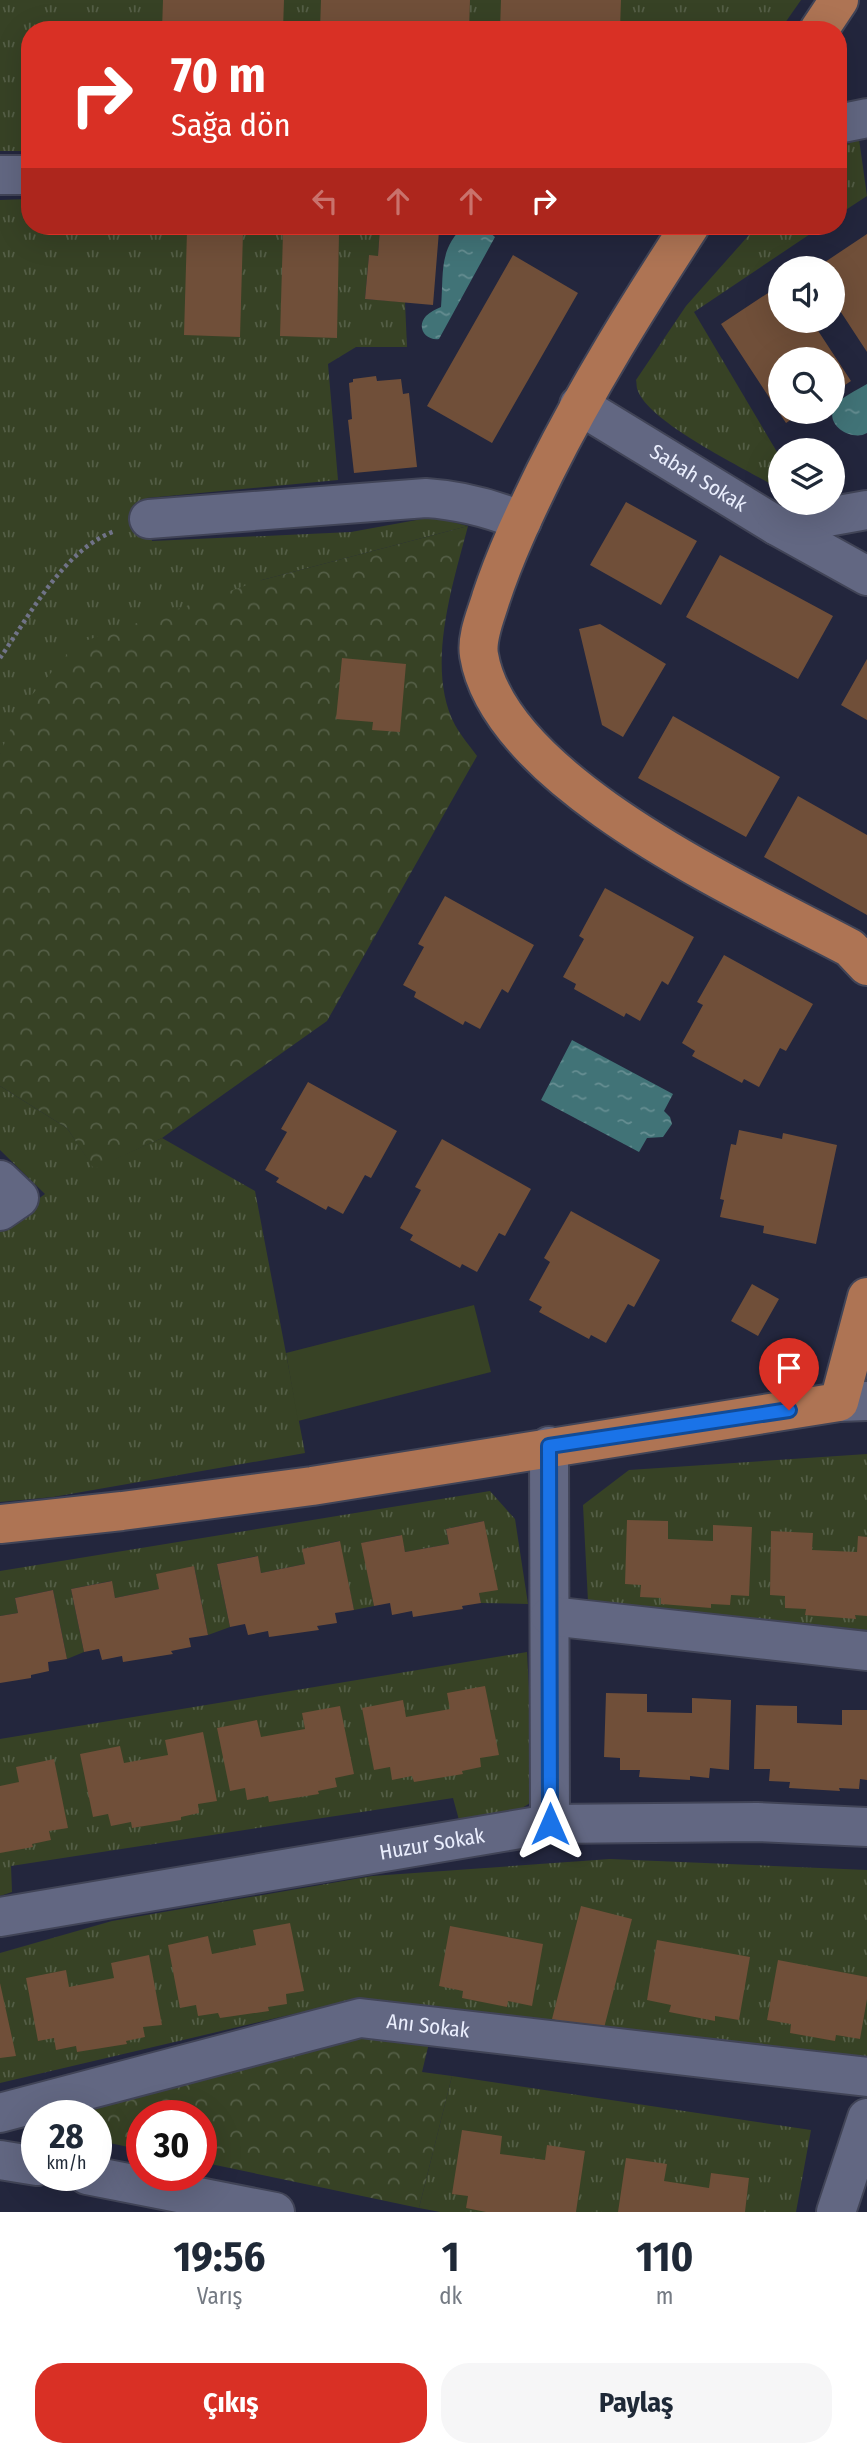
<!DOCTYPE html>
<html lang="tr">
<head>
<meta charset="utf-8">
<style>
  body { margin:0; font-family:"Fira Sans Condensed",sans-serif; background:#f6f6f7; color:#1f2937; height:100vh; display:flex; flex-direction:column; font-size:26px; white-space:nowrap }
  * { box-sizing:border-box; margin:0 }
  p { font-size:23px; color:#747a83 }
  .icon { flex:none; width:38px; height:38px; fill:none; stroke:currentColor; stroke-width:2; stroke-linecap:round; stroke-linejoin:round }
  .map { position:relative; height:2212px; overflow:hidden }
  .side { display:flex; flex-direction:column; background:#fff; flex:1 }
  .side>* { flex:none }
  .banner { position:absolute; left:21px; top:21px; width:826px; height:214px; border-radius:28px; box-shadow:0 7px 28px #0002; background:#d93025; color:#fff; overflow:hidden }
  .fabs { position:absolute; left:768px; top:256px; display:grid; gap:14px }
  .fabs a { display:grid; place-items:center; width:77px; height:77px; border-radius:50%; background:#fff; box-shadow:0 7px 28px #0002; font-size:35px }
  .speed { position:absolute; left:21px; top:2100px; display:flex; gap:14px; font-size:35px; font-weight:700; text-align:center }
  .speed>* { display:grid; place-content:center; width:91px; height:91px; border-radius:50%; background:#fff; box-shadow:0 7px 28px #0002; line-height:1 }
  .speed small { font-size:18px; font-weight:400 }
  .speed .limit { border:10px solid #d22; background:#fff; color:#111 }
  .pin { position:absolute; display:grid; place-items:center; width:60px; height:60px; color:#fff; margin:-72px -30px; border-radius:50% 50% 50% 0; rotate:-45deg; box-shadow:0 0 7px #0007 }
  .pin .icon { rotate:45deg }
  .me { position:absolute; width:77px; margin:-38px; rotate:0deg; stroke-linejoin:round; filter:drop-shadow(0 0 5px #0008) }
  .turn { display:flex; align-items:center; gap:24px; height:147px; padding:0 35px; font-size:32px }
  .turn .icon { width:91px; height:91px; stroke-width:2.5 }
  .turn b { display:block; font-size:49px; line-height:60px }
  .lanes { display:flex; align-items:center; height:66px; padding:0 35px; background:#0003; justify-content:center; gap:35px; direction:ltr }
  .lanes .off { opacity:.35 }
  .eta { display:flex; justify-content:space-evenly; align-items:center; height:119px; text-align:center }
  .eta b { font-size:42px; font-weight:700; line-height:49px }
  .primary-button { display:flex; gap:14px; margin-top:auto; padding:14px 35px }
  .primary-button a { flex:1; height:80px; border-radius:28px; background:#d93025; color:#fff; font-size:28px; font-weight:700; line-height:80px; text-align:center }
  .primary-button a+a { background:#f6f6f7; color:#1f2937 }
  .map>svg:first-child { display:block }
  .grass { fill:url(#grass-tufts) }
  .forest { fill:url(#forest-crowns) }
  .garden { fill:#374225 }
  .water { fill:url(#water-ripples) }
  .building { fill:#704f39 }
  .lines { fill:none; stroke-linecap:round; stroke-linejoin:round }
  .minor-casing { stroke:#414457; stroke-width:42 }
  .major-casing { stroke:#414457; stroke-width:42 }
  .path { stroke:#707387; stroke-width:4.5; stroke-dasharray:3.5 3.5; stroke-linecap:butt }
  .minor { stroke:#626782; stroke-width:38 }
  .major { stroke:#ae7454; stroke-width:38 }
  .route-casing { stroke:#114b97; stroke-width:18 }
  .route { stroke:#1a73e8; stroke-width:12 }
  .labels { text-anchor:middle; stroke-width:7; stroke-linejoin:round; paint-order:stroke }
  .street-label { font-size:21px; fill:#eaeefd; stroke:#191c32 }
</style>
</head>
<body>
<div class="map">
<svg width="867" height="2212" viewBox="0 0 867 2212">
  <defs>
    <pattern id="grass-tufts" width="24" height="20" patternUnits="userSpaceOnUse" patternTransform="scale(1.75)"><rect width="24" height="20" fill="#374225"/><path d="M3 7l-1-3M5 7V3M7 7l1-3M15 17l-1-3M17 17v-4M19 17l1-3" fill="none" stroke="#545e46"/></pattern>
    <pattern id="forest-crowns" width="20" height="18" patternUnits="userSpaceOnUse" patternTransform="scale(1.75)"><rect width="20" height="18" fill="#374225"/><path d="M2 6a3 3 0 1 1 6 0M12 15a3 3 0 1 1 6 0" fill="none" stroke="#545e46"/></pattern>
    <pattern id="water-ripples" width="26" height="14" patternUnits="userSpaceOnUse" patternTransform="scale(1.75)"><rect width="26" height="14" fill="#417377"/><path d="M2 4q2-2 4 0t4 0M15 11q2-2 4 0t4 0" fill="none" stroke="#668e92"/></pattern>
  </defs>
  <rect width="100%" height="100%" fill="#23263d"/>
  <path class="grass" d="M 0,0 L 801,0 L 780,30 L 30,30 L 30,151 L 0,151 Z
    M 859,139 L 867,196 L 838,215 L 838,148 Z
    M 30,199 L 30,226 L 439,226 L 439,231 L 380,227 L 378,256 L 369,256 L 365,299 L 405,302 L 407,347 L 356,347 L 328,364 L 338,480 L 147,498 L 152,541 L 351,532 L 433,517 L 468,526 L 262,580 L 0,754 L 0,200 Z
    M 757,226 L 822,226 L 694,312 L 780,457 L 780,487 L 776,487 C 744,468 650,423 638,391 C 636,387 637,384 636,380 L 686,306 Z
    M 0,1086 L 67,1128 L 94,1168 L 162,1138 L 255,1191 L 305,1453 L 53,1497 L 0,1502 L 0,1227 L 45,1194 L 0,1150 Z
    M 867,1454 L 867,1630 L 588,1601 L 583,1505 L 629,1470 Z
    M 490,1491 L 515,1519 L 528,1604 L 481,1603 L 479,1593 L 484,1521 L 446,1529 L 449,1544 L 405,1552 L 401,1535 L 362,1543 L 374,1606 L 354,1610 L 339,1541 L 303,1549 L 305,1564 L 261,1573 L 257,1556 L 217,1564 L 230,1627 L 208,1635 L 194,1566 L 159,1589 L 115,1598 L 111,1581 L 71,1589 L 84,1652 L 67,1659 L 53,1590 L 15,1598 L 18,1613 L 0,1616 L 0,1571 Z
    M 527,1652 L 535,1800 L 501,1821 L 459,1820 L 453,1798 L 11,1866 L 12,1892 L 0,1896 L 0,1739 Z
    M 610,1859 L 867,1870 L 867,2061 L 438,2012 L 332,2005 L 0,2083 L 0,1953 L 112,1921 L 372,1876 Z
    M 452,2076 L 811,2130 L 796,2212 L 440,2212 L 419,2208 Z"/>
  <path class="forest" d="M 468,526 C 453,584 425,668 455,725 C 461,736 470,746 477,756 L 327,1021 L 162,1138 L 94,1169 L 67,1128 L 0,1086 L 0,754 L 18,711 L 76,644 L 262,580 Z
    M 344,2033 L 429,2043 L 422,2072 L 452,2076 L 419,2208 L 201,2162 L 201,2116 L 142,2116 L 142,2150 L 96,2140 L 96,2116 L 37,2116 Z"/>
  <path class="garden" d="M 474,1305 L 491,1372 L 298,1421 L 286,1353 Z"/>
  <path class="water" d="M 464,226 C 477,225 485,229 495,237 L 439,339 C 425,341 416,327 426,316 C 430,312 436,309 441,307 C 444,274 438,250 464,226 Z
    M 867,384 L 867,433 C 852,442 823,425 835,406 C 841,397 857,390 867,384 Z
    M 572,1040 L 673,1094 L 664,1111 L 670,1117 L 672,1124 L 663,1137 L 647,1138 L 639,1152 L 541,1100 Z"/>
  <path class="building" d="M 163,0 L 284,0 L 283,30 L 162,30 Z
    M 321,0 L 470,0 L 469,30 L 320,30 Z
    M 501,0 L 621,0 L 620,30 L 500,30 Z
    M 380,227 L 439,231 L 433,305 L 365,299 L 369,255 L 378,256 Z
    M 187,231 L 243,233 L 240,337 L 184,335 Z
    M 283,233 L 339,234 L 337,338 L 280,336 Z
    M 867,234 L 867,352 L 833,300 L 833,268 L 816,268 Z
    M 513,255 L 578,293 L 492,443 L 427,406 Z
    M 780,285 L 780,320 L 811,320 L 851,381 L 833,393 L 833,359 L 780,359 L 780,411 L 804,411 L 786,423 L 721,324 Z
    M 376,376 L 377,381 L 401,379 L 403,394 L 409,393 L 417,467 L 354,473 L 348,420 L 352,419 L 349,383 L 353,382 L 353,379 Z
    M 626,502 L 697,541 L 661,605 L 590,565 Z
    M 720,555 L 833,616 L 798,679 L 686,617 Z
    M 600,624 L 666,664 L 623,737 L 602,725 L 579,629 Z
    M 342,658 L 406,664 L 400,732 L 372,730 L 373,722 L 336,719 Z
    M 867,659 L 867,720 L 841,705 Z
    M 673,716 L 780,777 L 746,837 L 638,778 Z
    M 798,796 L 867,835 L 867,915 L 764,857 Z
    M 605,888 L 694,937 L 668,985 L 662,981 L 640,1021 L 626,1013 L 624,1017 L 574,989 L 576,984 L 563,977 L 584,939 L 579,936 Z
    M 445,896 L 534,945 L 508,993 L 502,989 L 480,1029 L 465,1021 L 463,1025 L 414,997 L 416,992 L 403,985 L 424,947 L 418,944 Z
    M 724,955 L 813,1004 L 786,1051 L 780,1048 L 759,1087 L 744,1079 L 742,1083 L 692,1056 L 695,1051 L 682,1043 L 703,1005 L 697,1002 Z
    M 308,1082 L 397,1131 L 371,1178 L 365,1175 L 343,1214 L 328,1206 L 326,1210 L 276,1182 L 279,1178 L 265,1170 L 287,1132 L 281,1129 Z
    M 739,1130 L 782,1139 L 783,1133 L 837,1145 L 816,1244 L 763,1233 L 764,1226 L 720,1217 L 724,1200 L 720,1199 L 731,1144 L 736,1145 Z
    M 442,1139 L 531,1189 L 505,1236 L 499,1233 L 477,1272 L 462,1264 L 460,1268 L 410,1240 L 413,1235 L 400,1228 L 421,1190 L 415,1187 Z
    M 571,1211 L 660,1260 L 634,1307 L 628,1304 L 606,1343 L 591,1335 L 589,1339 L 539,1312 L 542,1307 L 529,1300 L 550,1262 L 544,1258 Z
    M 752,1284 L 779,1299 L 758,1336 L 731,1321 Z
    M 627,1520 L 668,1521 L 668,1539 L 713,1541 L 713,1525 L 752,1527 L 749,1596 L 731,1595 L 730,1605 L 711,1604 L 711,1608 L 661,1604 L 661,1598 L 640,1597 L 641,1585 L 625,1584 Z
    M 484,1521 L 498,1590 L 479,1593 L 481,1603 L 462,1606 L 463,1609 L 413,1617 L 412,1611 L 392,1615 L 390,1603 L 374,1606 L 361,1543 L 402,1535 L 405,1552 L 449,1544 L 446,1529 Z
    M 771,1531 L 813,1533 L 812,1550 L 857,1552 L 858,1536 L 867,1537 L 867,1616 L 855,1615 L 856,1619 L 805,1615 L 806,1609 L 785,1608 L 785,1596 L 770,1595 Z
    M 340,1541 L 354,1610 L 335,1613 L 337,1623 L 317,1626 L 319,1630 L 269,1637 L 268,1631 L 248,1635 L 245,1624 L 230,1627 L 217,1564 L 258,1556 L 261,1573 L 305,1564 L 302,1549 Z
    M 194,1566 L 208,1635 L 189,1638 L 191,1647 L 171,1651 L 173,1654 L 123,1662 L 122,1656 L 102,1660 L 99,1649 L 84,1652 L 71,1589 L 112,1581 L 115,1598 L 159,1589 L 156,1574 Z
    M 53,1590 L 67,1659 L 48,1662 L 49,1671 L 31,1675 L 31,1678 L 0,1683 L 0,1616 L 18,1613 L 15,1598 Z
    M 485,1686 L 499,1755 L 480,1758 L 481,1767 L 462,1771 L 463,1774 L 414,1782 L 412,1776 L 392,1780 L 390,1767 L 374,1770 L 362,1708 L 403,1700 L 406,1717 L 450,1709 L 447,1693 Z
    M 606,1693 L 647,1694 L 647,1712 L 692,1713 L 692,1698 L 731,1700 L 729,1770 L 710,1768 L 709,1778 L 690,1776 L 690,1780 L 639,1777 L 640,1770 L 620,1770 L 620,1758 L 604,1757 Z
    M 756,1705 L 797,1706 L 797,1723 L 842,1725 L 842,1710 L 867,1710 L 867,1780 L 860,1779 L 859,1789 L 839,1788 L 840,1791 L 789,1788 L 790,1782 L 769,1781 L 770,1769 L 754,1769 Z
    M 340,1706 L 354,1774 L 335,1778 L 337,1787 L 318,1791 L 319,1794 L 269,1802 L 268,1796 L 247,1800 L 245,1788 L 230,1791 L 217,1728 L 257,1720 L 261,1737 L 305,1729 L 302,1713 Z
    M 203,1732 L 217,1801 L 198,1804 L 199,1813 L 181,1817 L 181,1820 L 132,1828 L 131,1822 L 111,1826 L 108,1814 L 93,1817 L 80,1754 L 120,1746 L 124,1763 L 168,1755 L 165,1740 Z
    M 54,1759 L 68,1828 L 49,1831 L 51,1840 L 32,1844 L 33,1847 L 0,1853 L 0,1786 L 19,1782 L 16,1767 Z
    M 581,1906 L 632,1919 L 603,2032 L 552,2019 Z
    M 290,1923 L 304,1991 L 286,1994 L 287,2004 L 268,2007 L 269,2011 L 220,2018 L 218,2013 L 198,2016 L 196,2005 L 180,2008 L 168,1945 L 208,1936 L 212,1954 L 256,1945 L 253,1930 Z
    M 450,1926 L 543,1944 L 532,2006 L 508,2001 L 507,2007 L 462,1998 L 463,1991 L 439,1986 Z
    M 657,1940 L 750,1957 L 739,2020 L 715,2016 L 715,2021 L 669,2012 L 671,2005 L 647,2000 Z
    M 149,1955 L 162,2025 L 143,2027 L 145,2037 L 126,2041 L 127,2044 L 77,2052 L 76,2046 L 56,2050 L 54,2038 L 38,2041 L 26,1978 L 66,1970 L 69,1987 L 114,1978 L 111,1963 Z
    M 778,1960 L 867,1977 L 867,1999 L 860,2039 L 836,2035 L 835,2041 L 790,2033 L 791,2024 L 767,2020 Z
    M 0,1983 L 16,2056 L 0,2058 Z
    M 462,2130 L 502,2136 L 500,2154 L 545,2160 L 547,2145 L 585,2151 L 576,2212 L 486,2212 L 466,2208 L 468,2196 L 452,2194 Z
    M 626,2158 L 667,2164 L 664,2181 L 709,2188 L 711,2173 L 749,2178 L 745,2212 L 618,2212 Z"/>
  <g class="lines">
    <g class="minor-casing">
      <g id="minor">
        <path d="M 838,124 L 867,118"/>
        <path d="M 0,175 L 30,175"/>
        <path id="s1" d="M 579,405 L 777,526 L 867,510"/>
        <path d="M 149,519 L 426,498 C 460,500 490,508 522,521"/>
        <path d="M 777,526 L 867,576"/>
        <path d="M 0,1180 L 19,1198 L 0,1211"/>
        <path d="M 839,1402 L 867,1401"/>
        <path d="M 549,1446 L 550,1824"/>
        <path d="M 550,1616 L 867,1651"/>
        <path id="s2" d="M 0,1917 L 550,1824 L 757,1822 L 867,1827"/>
        <path id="s3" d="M 0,2113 L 360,2018 L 867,2077"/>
        <path d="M 0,2160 L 37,2166"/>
        <path d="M 87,2175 L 275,2212"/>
        <path d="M 836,2212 L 867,2118"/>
      </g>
    </g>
    <g class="major-casing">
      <path id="major" d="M 819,30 L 839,0
        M 690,226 C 638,306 588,386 545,472 C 525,513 505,555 491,598 C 486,615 476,637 479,655 C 500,783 745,892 850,948 L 867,966
        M 0,1524 L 122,1511 L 312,1486 L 839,1402 L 867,1297"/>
    </g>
    <path class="path" d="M 0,658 C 30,615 64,549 115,531"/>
    <use href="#minor" class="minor"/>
    <use href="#major" class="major"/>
  </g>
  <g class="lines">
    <g class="route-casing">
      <path id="route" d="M 550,1824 L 549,1446 L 789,1410"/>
    </g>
    <use href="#route" class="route"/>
  </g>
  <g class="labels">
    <g class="street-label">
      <text dy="7" stroke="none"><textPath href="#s1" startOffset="140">Sabah Sokak</textPath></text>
      <text dy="7" stroke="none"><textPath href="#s2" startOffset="438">Huzur Sokak</textPath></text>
      <text dy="7" stroke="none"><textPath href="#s3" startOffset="441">Anı Sokak</textPath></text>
    </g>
  </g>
</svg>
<div class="fabs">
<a><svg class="icon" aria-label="sound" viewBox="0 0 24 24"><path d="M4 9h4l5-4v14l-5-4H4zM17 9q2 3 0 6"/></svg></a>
<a><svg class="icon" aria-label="search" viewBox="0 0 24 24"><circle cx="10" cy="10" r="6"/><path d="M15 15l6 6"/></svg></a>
<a><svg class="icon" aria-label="layers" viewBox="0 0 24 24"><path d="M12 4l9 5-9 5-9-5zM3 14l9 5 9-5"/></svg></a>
</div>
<div class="speed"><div>28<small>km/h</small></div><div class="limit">30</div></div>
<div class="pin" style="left:789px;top:1410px;background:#d93025"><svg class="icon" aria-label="arrive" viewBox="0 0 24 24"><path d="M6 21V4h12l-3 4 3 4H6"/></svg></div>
<svg class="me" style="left:550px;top:1824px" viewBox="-20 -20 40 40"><path d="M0-17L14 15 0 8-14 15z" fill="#1a73e8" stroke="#fff" stroke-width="4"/></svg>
<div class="banner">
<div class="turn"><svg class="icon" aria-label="right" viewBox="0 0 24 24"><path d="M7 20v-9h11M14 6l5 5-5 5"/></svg><div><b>70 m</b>Sağa dön</div></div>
<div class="lanes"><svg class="icon off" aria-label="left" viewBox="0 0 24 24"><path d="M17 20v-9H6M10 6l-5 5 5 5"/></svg><svg class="icon off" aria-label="ahead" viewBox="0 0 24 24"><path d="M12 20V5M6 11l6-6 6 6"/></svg><svg class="icon off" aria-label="ahead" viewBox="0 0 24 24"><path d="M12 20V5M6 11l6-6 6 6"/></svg><svg class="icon" aria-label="right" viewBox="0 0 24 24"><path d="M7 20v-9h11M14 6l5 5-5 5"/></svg></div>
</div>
</div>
<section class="side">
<div class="eta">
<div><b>19:56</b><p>Varış</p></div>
<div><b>1</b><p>dk</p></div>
<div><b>110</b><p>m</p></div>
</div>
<div class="primary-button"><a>Çıkış</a><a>Paylaş</a></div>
</section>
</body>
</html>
